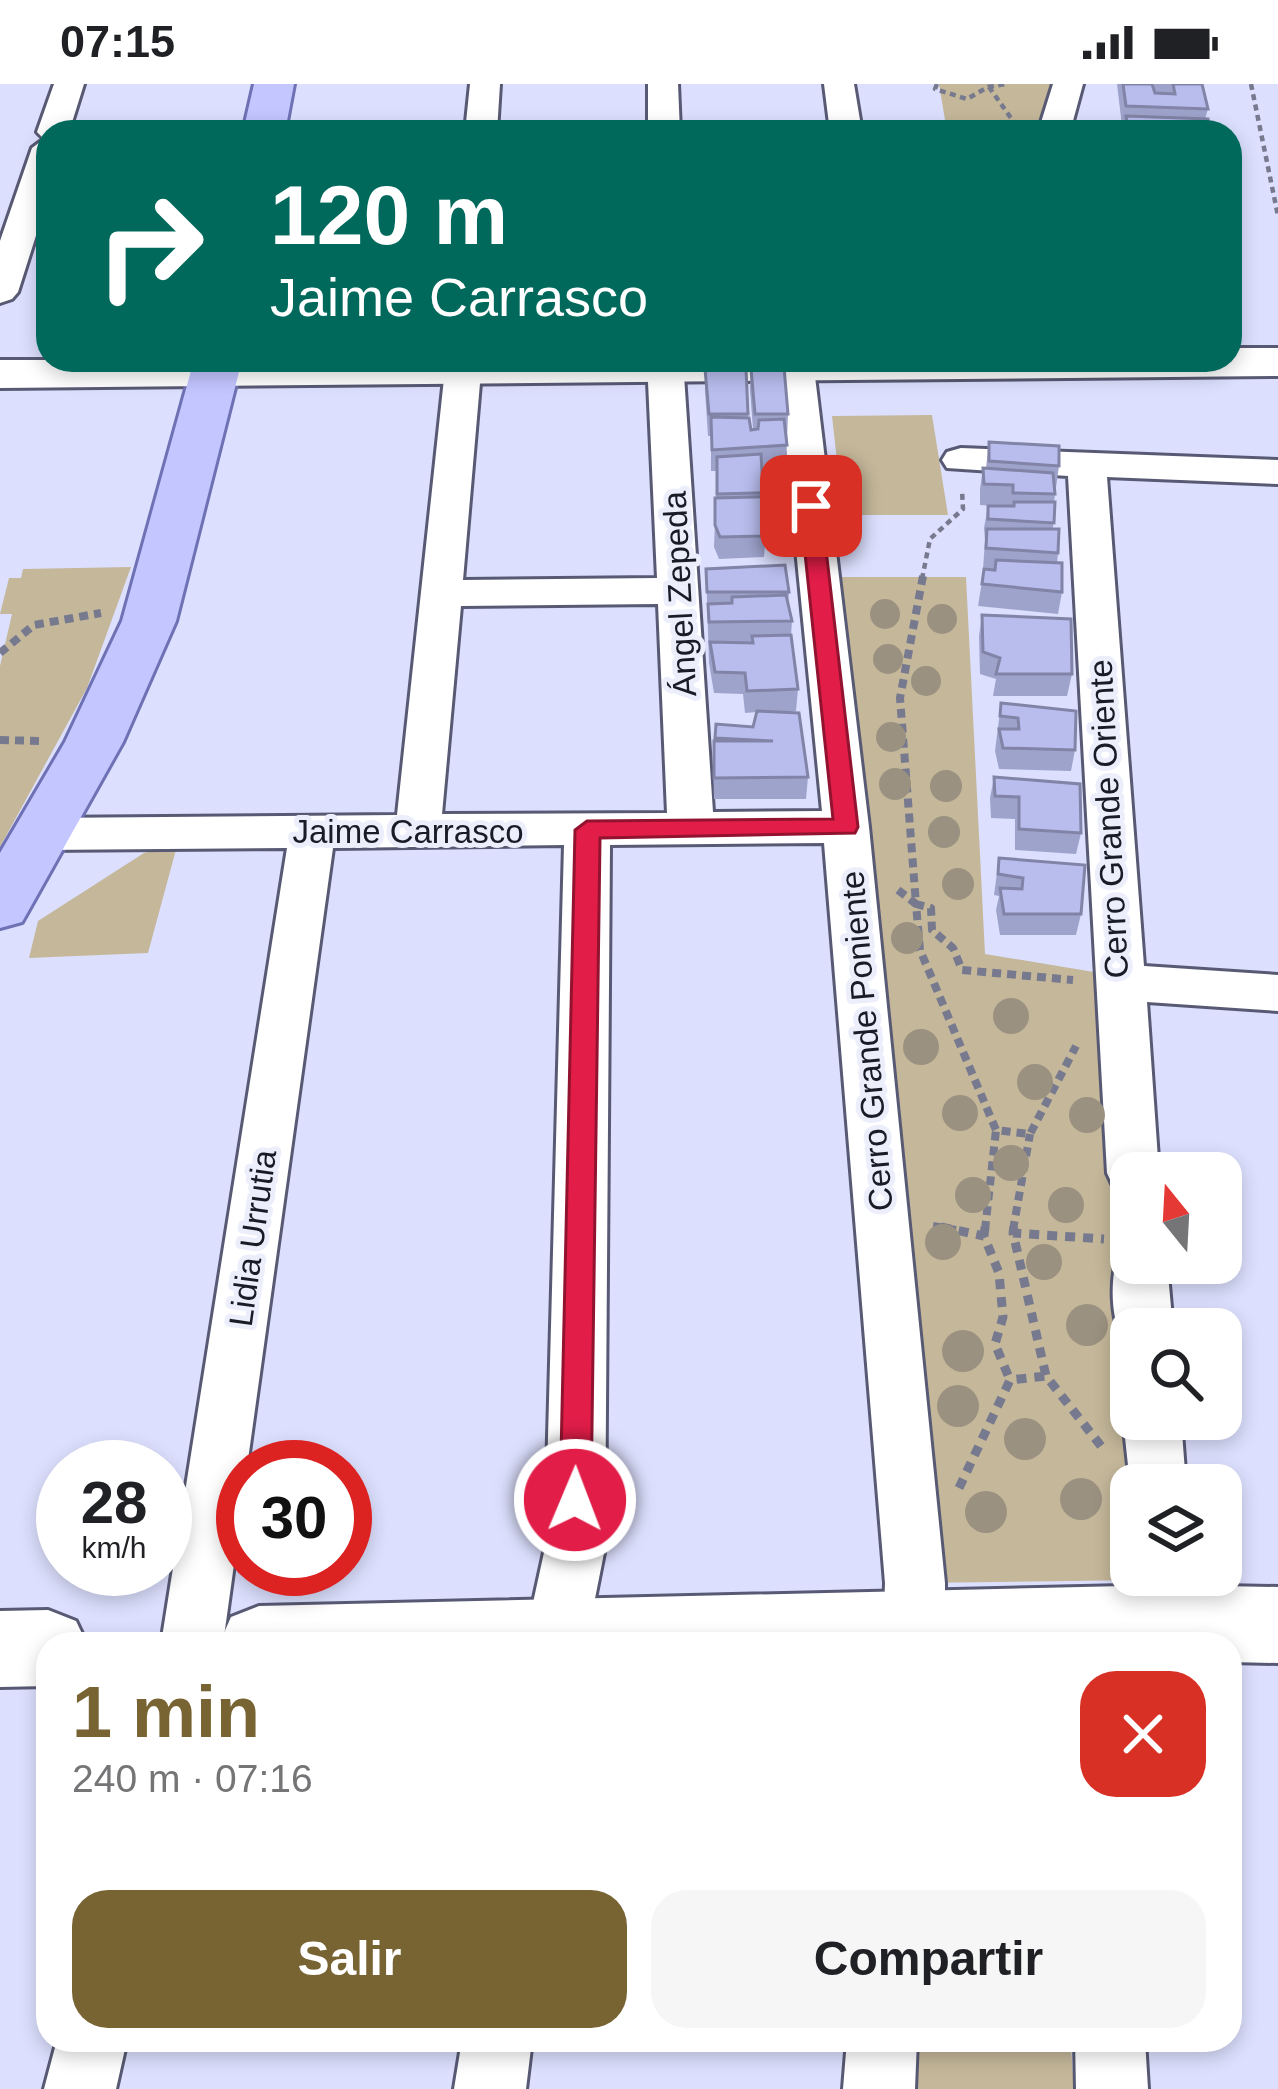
<!DOCTYPE html>
<html lang="es">
<head>
<meta charset="utf-8">
<style>
  body { margin:0; font-family:Arial,sans-serif; background:#f6f6f6; color:#202124; height:100vh; display:flex; flex-direction:column; font-size:45px; white-space:nowrap }
  * { box-sizing:border-box; margin:0 }
  p { font-size:39px; color:#757577 }
  .icon { flex:none; width:66px; height:66px; fill:none; stroke:currentColor; stroke-width:2; stroke-linecap:round; stroke-linejoin:round }
  .map { position:relative; flex:1; overflow:hidden }
  .drawer { position:absolute; left:36px; top:1548px; width:1206px; height:420px; display:flex; flex-direction:column; background:#fff; border-radius:36px; box-shadow:0 6px 18px #0003 }
  .drawer>* { flex:none }
  .hud { position:absolute; left:36px; top:36px; width:1206px; height:252px; border-radius:36px; box-shadow:0 6px 18px #0003; background:#00695c; color:#fff; overflow:hidden }
  .needle { width:78px; rotate:342deg }
  .fabs { position:absolute; left:1110px; top:1068px; display:grid; gap:24px }
  .fabs a { display:grid; place-items:center; width:132px; height:132px; border-radius:24px; background:#fff; box-shadow:0 6px 18px #0003; font-size:60px }
  .speed { position:absolute; left:36px; top:1356px; display:flex; gap:24px; font-size:60px; font-weight:700; text-align:center }
  .speed>* { display:grid; place-content:center; width:156px; height:156px; border-radius:50%; background:#fff; box-shadow:0 6px 18px #0003; line-height:1 }
  .speed small { font-size:30px; font-weight:400 }
  .speed .limit { border:18px solid #d22; background:#fff; color:#111 }
  .pin { position:absolute; display:grid; place-items:center; width:102px; height:102px; color:#fff; margin:-51px; border-radius:24px; box-shadow:0 6px 18px #0006 }
  .me { position:absolute; width:132px; margin:-66px; rotate:1deg; stroke-linejoin:round; filter:drop-shadow(0 0 9px #0008) }
  .turn { display:flex; align-items:center; gap:42px; height:252px; padding:0 36px; font-size:54px }
  .turn .icon { width:156px; height:156px; stroke-width:2.5 }
  .turn b { display:block; font-size:84px; line-height:102px }
  .round { display:grid; place-items:center; flex:none; width:126px; height:126px; border-radius:36px; background:#f6f6f6 }
  .summary { display:flex; align-items:center; justify-content:space-between; height:204px; padding:0 36px }
  h1 { font-size:72px; font-weight:700; line-height:90px; color:#786433 }
  .cta { display:flex; gap:24px; margin-top:auto; padding:24px 36px }
  .cta a { flex:1; height:138px; border-radius:36px; background:#786433; color:#fff; font-size:48px; font-weight:700; line-height:138px; text-align:center }
  .cta a+a { background:#f6f6f6; color:#202124 }
  .status { display:flex; justify-content:space-between; align-items:center; height:84px; padding:0 60px; background:#fff; direction:ltr }
  .status svg { height:33px; fill:currentColor }
  .map>svg:first-child { display:block }
  .green { fill:#c4b79a }
  .lines { fill:none; stroke-linecap:round; stroke-linejoin:round }
  .street-casing { stroke:#585a74; stroke-width:6 }
  .secondary-casing { stroke:#585a74; stroke-width:6 }
  .primary-casing { stroke:#6e71b3; stroke-width:6 }
  .path-far2 { stroke:#777a8e; stroke-width:4.5; stroke-dasharray:6 4.5; stroke-linecap:butt }
  .path-far1 { stroke:#777a8e; stroke-width:8; stroke-dasharray:9 6; stroke-linecap:butt }
  .path { stroke:#777a8e; stroke-width:9; stroke-dasharray:10 8; stroke-linecap:butt }
  .street { fill:#fff; fill-rule:evenodd }
  .secondary { fill:#fff; fill-rule:evenodd }
  .primary { fill:#c3c6ff; fill-rule:evenodd }
  .tree { fill:#9b9180 }
  .wall { fill:#9ea3cc }
  .building { fill:#b8bded; stroke:#8184a6; stroke-width:3 }
  .route { fill:#e11d48; stroke:#92132f; stroke-width:3 }
  .labels { text-anchor:middle; stroke-width:10; stroke-linejoin:round; paint-order:stroke }
  .street-label { font-size:33px; fill:#1a1b26; stroke:#edeefb }
</style>
</head>
<body>
<div class="status"><b>07:15</b><svg viewBox="0 0 49 12"><path d="M0 12V9h3v3zM5 12V6h3v6zM10 12V3h3v9zM15 12V0h3v12zM26 1h20v11H26zM47 4h2v5h-2z"/></svg></div>
<div class="map">
<svg width="1278" height="2005" viewBox="0 0 1278 2005">
  <rect width="100%" height="100%" fill="#dce0fe"/>
  <path class="green" d="M 939,0 L 1051,0 L 1038,48 L 947,48 Z
    M 932,331 L 948,431 L 843,431 L 832,332 Z
    M 131,483 L 87,604 L 0,763 L 0,582 L 12,530 L 0,530 L 9,494 L 21,494 L 23,485 Z
    M 830,493 L 966,493 L 985,870 L 1106,890 L 1131,1157 L 1131,1491 L 1143,1491 L 1144,1496 L 915,1499 Z
    M 177,762 L 148,869 L 29,874 L 38,837 L 144,769 Z
    M 910,1956 L 1062,1956 L 1071,1963 L 1074,2005 L 906,2005 Z"/>
  <g class="lines">
    <g class="street-casing">
      <path id="street" d="M 54,0 L 84,0 L 69,48 L 48,48 L 48,114 L 18,208 L 12,215 L 0,219 L 0,157 L 32,64 L 44,55 L 37,48 Z
        M 470,0 L 500,0 L 497,48 L 465,48 Z
        M 648,0 L 678,0 L 680,48 L 648,48 Z
        M 824,0 L 854,0 L 862,48 L 830,48 Z
        M 1053,0 L 1083,0 L 1070,48 L 1038,48 Z
        M 446,276 L 482,276 L 463,496 L 657,494 L 647,276 L 683,276 L 713,728 L 822,727 L 778,284 L 784,276 L 809,276 L 814,284 L 869,743 L 945,1499 L 945,1560 L 883,1560 L 885,1499 L 824,759 L 610,761 L 605,1464 L 586,1560 L 524,1560 L 545,1464 L 564,761 L 333,764 L 247,1383 L 243,1383 L 243,1415 L 223,1560 L 161,1560 L 287,764 L 42,766 L 26,761 L 19,750 L 26,739 L 42,734 L 397,731 ZM 658,520 L 667,729 L 442,730 L 461,522 Z
        M 961,364 L 1278,376 L 1278,400 L 1107,393 L 1144,882 L 1278,891 L 1278,927 L 1147,918 L 1159,1089 L 1131,1089 L 1131,1110 L 1114,1104 L 1107,1089 L 1068,392 L 947,384 L 942,376 L 947,368 Z
        M 1131,1159 L 1131,1179 L 1167,1179 L 1173,1245 L 1131,1245 L 1131,1264 C 1108,1247 1109,1187 1121,1163 Z
        M 1131,1318 L 1131,1335 L 1181,1335 L 1186,1401 L 1131,1401 L 1131,1409 L 1123,1335 Z
        M 1135,1491 L 1195,1491 L 1199,1539 L 1190,1560 L 1146,1560 L 1137,1539 Z
        M 57,1956 L 127,1956 L 116,2005 L 44,2005 Z
        M 462,1956 L 532,1956 L 526,2005 L 454,2005 Z
        M 847,1956 L 917,1956 L 915,2005 L 843,2005 Z
        M 1075,1956 L 1145,1956 L 1148,2005 L 1076,2005 Z"/>
    </g>
    <g class="secondary-casing">
      <path id="secondary" d="M 1230,264 L 1278,264 L 1278,292 L 0,304 L 0,276 L 1230,276 Z
        M 1168,1501 L 1278,1503 L 1278,1579 L 1230,1578 L 1230,1560 L 219,1560 L 231,1533 L 259,1522 Z
        M 48,1526 L 76,1537 L 87,1560 L 48,1560 L 48,1602 L 0,1603 L 0,1527 Z"/>
    </g>
    <g class="primary-casing">
      <path id="primary" d="M 254,0 L 294,0 L 285,48 L 243,48 Z
        M 194,276 L 242,276 L 176,537 L 123,658 L 31,822 L 22,838 L 0,844 L 0,769 L 65,658 L 122,537 Z"/>
    </g>
    <path class="path-far2" d="M 937,0 L 935,5 L 967,15 L 988,3 L 1006,0
      M 1251,0 L 1278,132
      M 989,3 L 1011,34 L 1008,48
      M 922,495 L 930,455 L 963,425 L 962,406"/>
    <path class="path-far1" d="M 923,492 L 900,614 L 916,820 L 931,824 L 932,846 L 953,864 L 962,886 L 1073,896
      M 0,569 L 34,541 L 101,529
      M 0,656 L 40,657
      M 898,806 L 916,820 L 920,866 L 996,1046 L 1030,1050 L 1076,962
      M 933,1142 L 956,1146
      M 985,1146 L 996,1046
      M 1013,1146 L 1030,1050"/>
    <path class="path" d="M 941,1143 L 984,1152 L 999,1189 L 1003,1233 L 995,1260 L 1010,1296
      M 1013,1149 L 1014,1143
      M 984,1152 L 985,1143
      M 1101,1362 L 1046,1292 L 1013,1149 L 1104,1155
      M 959,1404 L 1010,1296 L 1046,1292"/>
    <use href="#street" class="street"/>
    <use href="#secondary" class="secondary"/>
    <use href="#primary" class="primary"/>
  </g>
  <g class="tree">
    <circle cx="885" cy="530" r="15"/>
    <circle cx="942" cy="535" r="15"/>
    <circle cx="888" cy="575" r="15"/>
    <circle cx="926" cy="597" r="15"/>
    <circle cx="891" cy="653" r="15"/>
    <circle cx="895" cy="700" r="16"/>
    <circle cx="946" cy="702" r="16"/>
    <circle cx="944" cy="748" r="16"/>
    <circle cx="958" cy="800" r="16"/>
    <circle cx="907" cy="854" r="16"/>
    <circle cx="1011" cy="932" r="18"/>
    <circle cx="921" cy="963" r="18"/>
    <circle cx="1035" cy="998" r="18"/>
    <circle cx="960" cy="1029" r="18"/>
    <circle cx="1087" cy="1031" r="18"/>
    <circle cx="1011" cy="1079" r="18"/>
    <circle cx="973" cy="1111" r="18"/>
    <circle cx="1066" cy="1121" r="18"/>
    <circle cx="943" cy="1158" r="18"/>
    <circle cx="1044" cy="1178" r="18"/>
    <circle cx="1087" cy="1241" r="21"/>
    <circle cx="963" cy="1267" r="21"/>
    <circle cx="958" cy="1322" r="21"/>
    <circle cx="1025" cy="1355" r="21"/>
    <circle cx="1081" cy="1415" r="21"/>
    <circle cx="986" cy="1428" r="21"/>
  </g>
  <path class="wall" d="M 1117,0 L 1202,0 L 1208,25 L 1205,35 L 1211,48 L 1123,48 L 1124,42 L 1122,42 Z
    M 746,284 L 748,334 L 751,346 L 753,345 L 750,306 L 751,285 L 788,330 L 786,383 L 762,384 L 762,388 L 789,408 L 789,412 L 801,437 L 799,459 L 765,461 L 764,473 L 719,475 L 714,463 L 717,387 L 711,387 L 711,352 L 708,352 L 705,306 L 705,285 Z
    M 989,358 L 1059,382 L 1054,418 L 1053,445 L 1058,469 L 1057,479 L 1062,508 L 1058,530 L 978,522 L 984,485 L 986,485 L 983,485 L 985,457 L 984,444 L 988,422 L 996,422 L 980,421 L 980,405 L 983,384 L 986,384 Z
    M 706,485 L 789,508 L 788,522 L 792,537 L 791,552 L 798,605 L 796,627 L 772,628 L 808,693 L 806,715 L 714,715 L 713,679 L 716,640 L 753,643 L 757,628 L 745,629 L 743,610 L 714,609 L 709,579 Z
    M 982,531 L 1072,590 L 1067,612 L 993,612 L 996,595 L 980,590 L 979,552 Z
    M 1001,619 L 1075,666 L 1071,687 L 999,685 L 995,667 Z
    M 994,693 L 1081,749 L 1076,770 L 1015,766 L 1015,735 L 991,734 L 990,714 Z
    M 999,774 L 1081,830 L 1076,851 L 1000,851 L 996,826 L 999,812 L 994,811 Z"/>
  <path class="building" d="M 1123,0 L 1152,0 L 1155,9 L 1175,10 L 1173,0 L 1202,0 L 1208,25 L 1126,22 Z
    M 1126,32 L 1208,35 L 1211,48 L 1129,48 Z
    M 784,283 L 788,330 L 755,330 L 751,285 Z
    M 746,284 L 748,330 L 709,330 L 705,285 Z
    M 711,333 L 749,334 L 751,346 L 758,345 L 759,336 L 784,335 L 787,361 L 712,366 Z
    M 989,358 L 1059,362 L 1059,382 L 989,377 Z
    M 761,370 L 762,388 L 786,387 L 789,408 L 717,410 L 717,373 Z
    M 983,384 L 1053,389 L 1055,410 L 1013,409 L 1013,401 L 984,400 Z
    M 793,412 L 801,437 L 766,439 L 765,452 L 720,453 L 715,441 L 715,414 Z
    M 1014,418 L 1055,418 L 1054,439 L 988,435 L 988,422 L 1014,422 Z
    M 987,445 L 1059,445 L 1058,469 L 986,464 Z
    M 996,476 L 1062,479 L 1062,508 L 982,500 L 984,485 L 995,486 Z
    M 785,481 L 789,508 L 707,508 L 706,485 Z
    M 786,511 L 792,537 L 709,538 L 708,520 L 732,519 L 732,513 Z
    M 982,531 L 1071,535 L 1072,590 L 996,590 L 1000,574 L 983,568 Z
    M 791,551 L 798,605 L 747,607 L 745,589 L 715,588 L 710,558 L 753,559 L 752,552 Z
    M 1001,619 L 1076,627 L 1075,666 L 1003,664 L 999,645 L 1019,645 L 1018,634 L 1000,632 Z
    M 757,627 L 799,629 L 808,693 L 714,694 L 714,657 L 773,657 L 715,654 L 716,640 L 753,643 Z
    M 994,693 L 1080,700 L 1081,749 L 1019,745 L 1019,713 L 995,712 Z
    M 999,774 L 1085,781 L 1081,830 L 1004,830 L 1000,804 L 1022,805 L 1023,794 L 998,790 Z"/>
  <path class="route" d="M 811,415 L 821,422 L 858,743 L 855,749 L 600,754 L 591,1416 L 587,1426 L 575,1431 L 564,1426 L 560,1416 L 575,746 L 587,737 L 833,735 L 800,422 Z"/>
  <g class="labels">
    <g class="street-label">
      <text transform="translate(679 510) rotate(-93)" y="12">Ángel Zepeda</text>
      <text transform="translate(1108 735) rotate(-93)" y="12">Cerro Grande Oriente</text>
      <text x="408" y="759">Jaime Carrasco</text>
      <text transform="translate(866 957) rotate(-95)" y="12">Cerro Grande Poniente</text>
      <text transform="translate(252 1154) rotate(-82)" y="12">Lidia Urrutia</text>
    </g>
  </g>
</svg>
<div class="fabs">
<a><svg class="needle" viewBox="-14 -14 28 28"><path d="M0-13l5 13h-10z" fill="#e53935"/><path d="M0 13l5-13h-10z" fill="#757577"/></svg></a>
<a><svg class="icon" aria-label="search" viewBox="0 0 24 24"><circle cx="10" cy="10" r="6"/><path d="M15 15l6 6"/></svg></a>
<a><svg class="icon" aria-label="layers" viewBox="0 0 24 24"><path d="M12 4l9 5-9 5-9-5zM3 14l9 5 9-5"/></svg></a>
</div>
<div class="speed"><div>28<small>km/h</small></div><div class="limit">30</div></div>
<div class="pin" style="left:811px;top:422px;background:#d93025"><svg class="icon" aria-label="arrive" viewBox="0 0 24 24"><path d="M6 21V4h12l-3 4 3 4H6"/></svg></div>
<svg class="me" style="left:575px;top:1416px" viewBox="-20 -20 40 40"><circle r="17" fill="#e11d48" stroke="#fff" stroke-width="3"/><path d="M0-11L8 9 0 5-8 9z" fill="#fff"/></svg>
<div class="hud">
<div class="turn"><svg class="icon" aria-label="right" viewBox="0 0 24 24"><path d="M7 20v-9h11M14 6l5 5-5 5"/></svg><div><b>120 m</b>Jaime Carrasco</div></div>
</div>
<section class="drawer">
<div class="summary"><div><h1>1 min</h1><p>240 m · 07:16</p></div><a class="round" style="background:#d93025;color:#fff"><svg class="icon" aria-label="close" viewBox="0 0 24 24"><path d="M6 6l12 12M18 6L6 18"/></svg></a></div>
<div class="cta"><a>Salir</a><a>Compartir</a></div>
</section>
</div>
</body>
</html>
